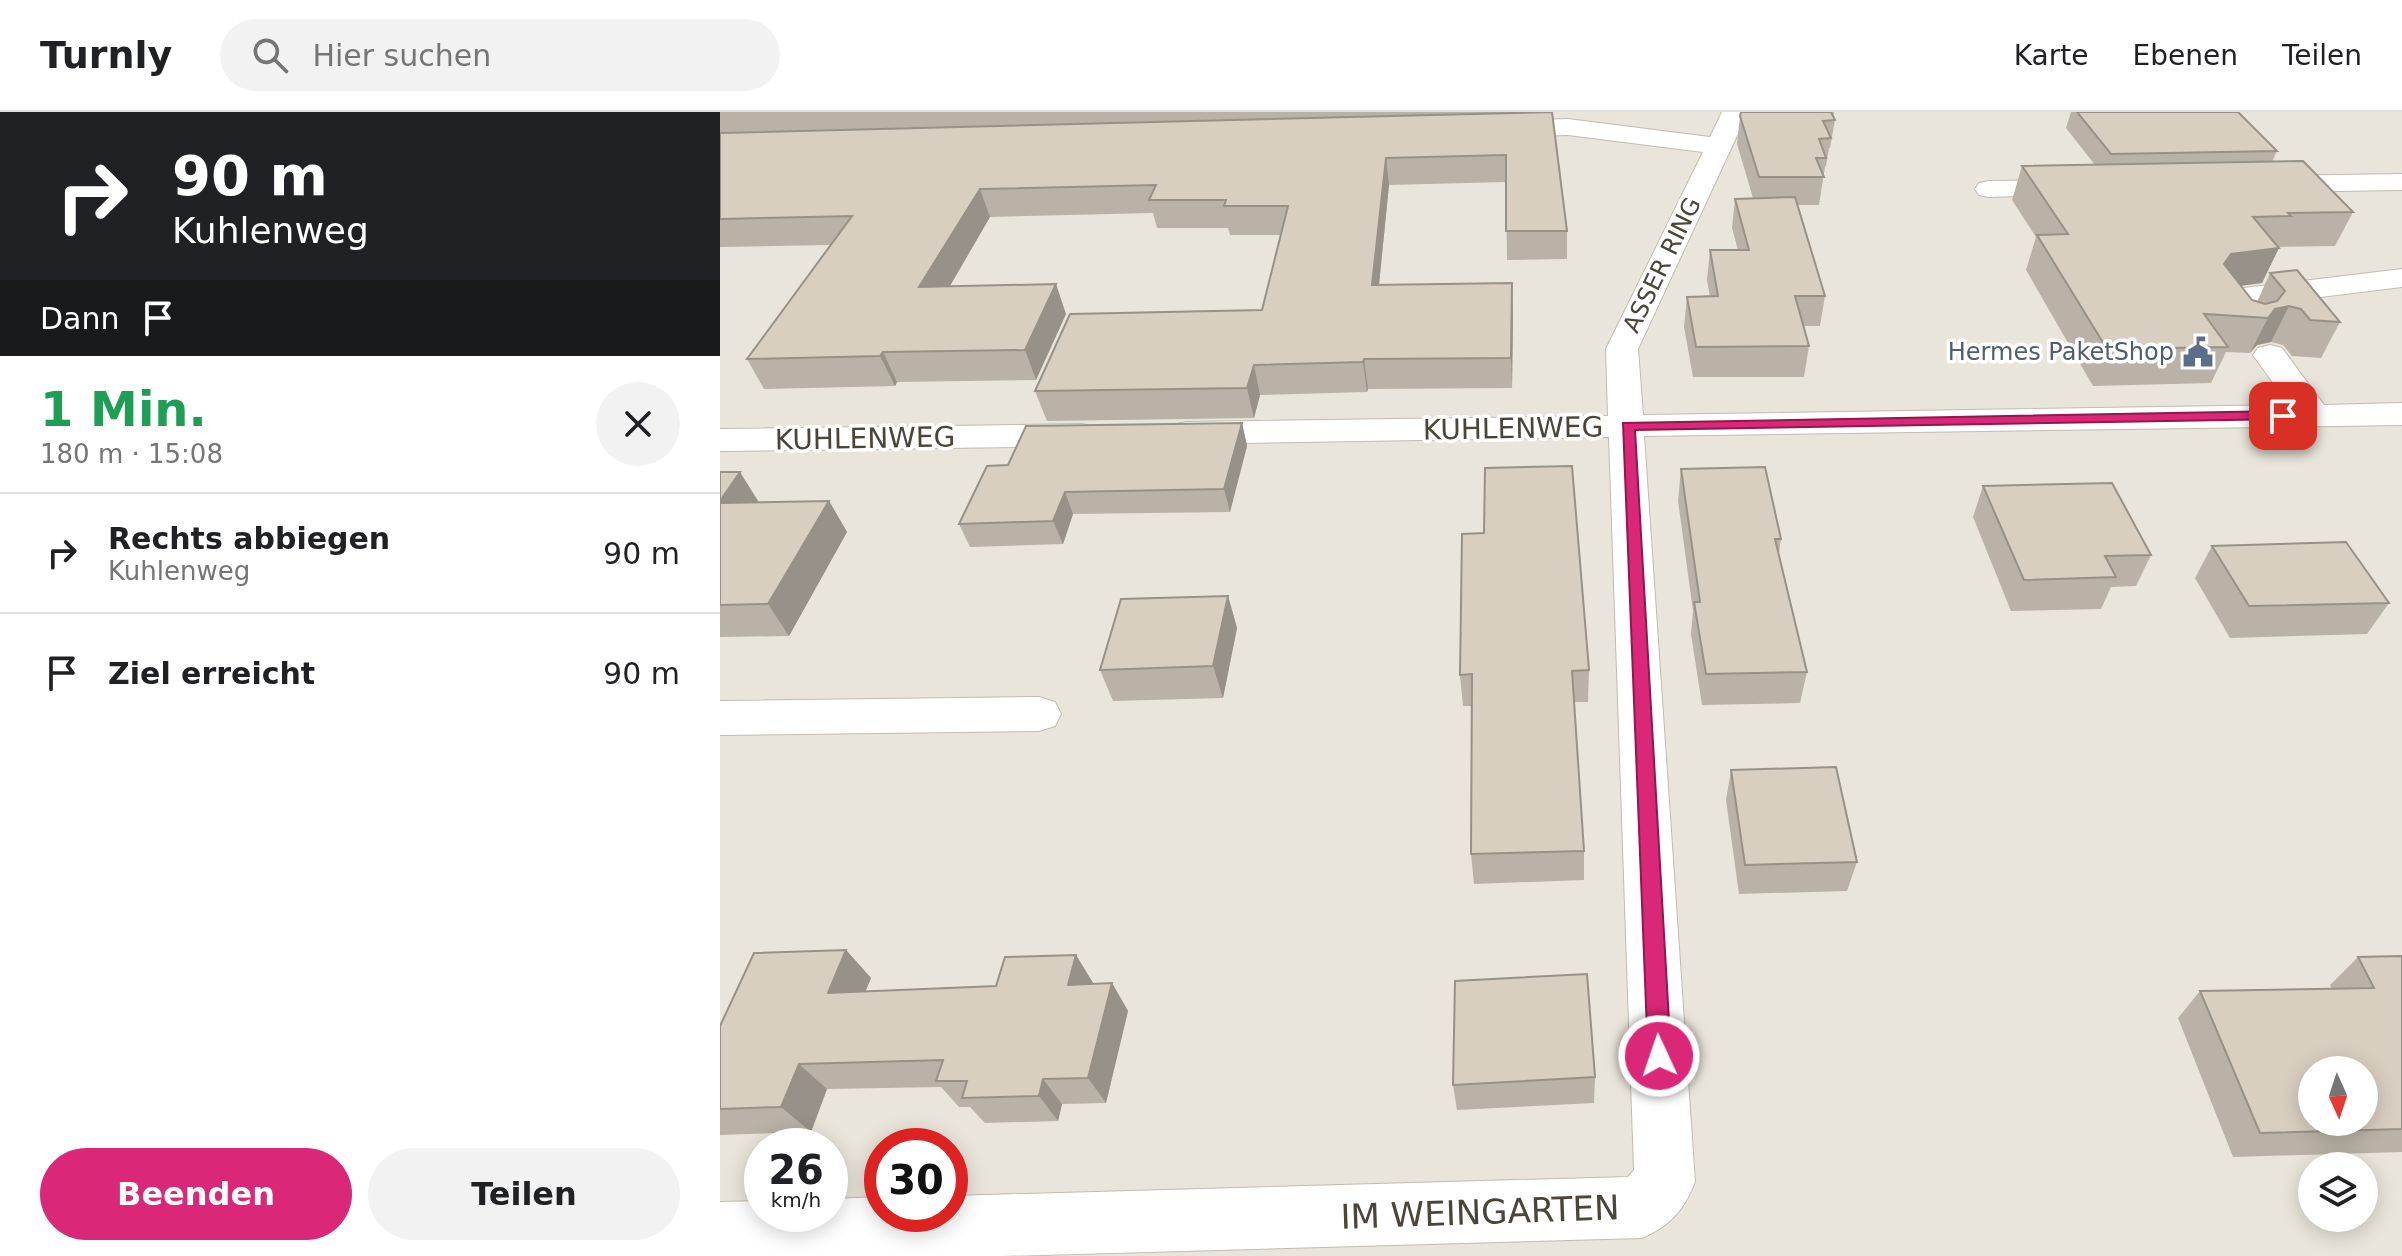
<!DOCTYPE html>
<html lang="de">
<head>
<meta charset="utf-8">
<style>
  body { margin:0; font-family:"DejaVu Sans",sans-serif; background:#f2f2f2; color:#202124; height:100vh; display:flex; flex-direction:column; font-size:30px; white-space:nowrap }
  * { box-sizing:border-box; margin:0 }
  p { font-size:26px; color:#757577 }
  .icon { flex:none; width:44px; height:44px; fill:none; stroke:currentColor; stroke-width:2; stroke-linecap:round; stroke-linejoin:round }
  .map { position:relative; flex:1; overflow:hidden }
  .details { display:flex; flex-direction:column; background:#fff; width:720px }
  .details>* { flex:none }
  .hud { background:#202124; color:#fff; overflow:hidden }
  .needle { width:52px; rotate:177deg }
  .controls { position:absolute; left:1578px; top:944px; display:grid; gap:16px }
  .controls a { display:grid; place-items:center; width:80px; height:80px; border-radius:50%; background:#fff; box-shadow:0 4px 20px #0003; font-size:40px }
  .speed { position:absolute; left:24px; top:1016px; display:flex; gap:16px; font-size:40px; font-weight:700; text-align:center }
  .speed>* { display:grid; place-content:center; width:104px; height:104px; border-radius:50%; background:#fff; box-shadow:0 4px 20px #0003; line-height:1 }
  .speed small { font-size:20px; font-weight:400 }
  .speed .limit { border:12px solid #d22; background:#fff; color:#111 }
  .pin { position:absolute; display:grid; place-items:center; width:68px; height:68px; color:#fff; margin:-34px; border-radius:16px; box-shadow:0 4px 12px #0006 }
  .me { position:absolute; width:88px; margin:-44px; rotate:357deg; stroke-linejoin:round; filter:drop-shadow(0 0 6px #0008) }
  .turn { display:flex; align-items:center; gap:28px; height:168px; padding:0 40px; font-size:36px }
  .turn .icon { width:104px; height:104px; stroke-width:2.5 }
  .turn b { display:block; font-size:56px; line-height:68px }
  .then { display:flex; align-items:center; height:76px; padding:0 40px; background:#0003; gap:16px; font-size:30px }
  .round { display:grid; place-items:center; flex:none; width:84px; height:84px; border-radius:42px; background:#f2f2f2 }
  .head { display:flex; align-items:center; justify-content:space-between; height:136px; padding:0 40px }
  h1 { font-size:48px; font-weight:600; line-height:60px; color:#1e9e55 }
  .cta { display:flex; gap:16px; margin-top:auto; padding:16px 40px }
  .cta a { flex:1; height:92px; border-radius:48px; background:#db2777; color:#fff; font-size:32px; font-weight:600; line-height:92px; text-align:center }
  .cta a+a { background:#f2f2f2; color:#202124 }
  ul { padding:0; list-style:none }
  li { display:flex; align-items:center; gap:24px; height:120px; padding:0 40px; border-top:2px solid #e0e0e0 }
  li div { flex:1 }
  li b { display:block; font-size:30px }
  li em { font-style:normal }
  header { display:flex; align-items:center; gap:48px; box-sizing:border-box; height:112px; padding:0 40px; background:#fff; border-bottom:2px solid #e0e0e0 }
  header strong { font-size:38px }
  nav { display:flex; gap:44px; margin-inline-start:auto; font-size:28px }
  .search { width:560px; height:72px; background:#f2f2f2; display:flex; align-items:center; gap:20px; box-sizing:border-box; padding:0 28px; border-radius:44px; color:#757577; font-size:30px }
  main { display:flex; flex:1; min-height:0 }
  .map>svg:first-child { display:block }
  .residential { fill:#eae5da; fill-rule:evenodd }
  .lines { fill:none; stroke-linecap:round; stroke-linejoin:round }
  .minor-casing { stroke:#c2bbae; stroke-width:2 }
  .minor { fill:#fff; fill-rule:evenodd }
  .wall { fill:#bab2a6 }
  .shaded-wall { fill:#979187 }
  .building { fill:#d8cfc1; stroke:#979187; stroke-width:2; fill-rule:evenodd }
  .route { fill:#db2777; stroke:#8e194d; stroke-width:2 }
  .labels { text-anchor:middle; stroke-width:7; stroke-linejoin:round; paint-order:stroke }
  .far-street-label { font-size:24px; fill:#4b4439; stroke:#fff }
  .far-service-label { font-size:24px; fill:#4e5e75; stroke:#fff; text-anchor:end }
  .street-label { font-size:28px; fill:#4b4439; stroke:#fff }
  .near-street-label { font-size:34px; fill:#4b4439; stroke:#fff }
</style>
</head>
<body>
<header>
<strong>Turnly</strong>
<div class="search"><svg class="icon" aria-label="search" viewBox="0 0 24 24"><circle cx="10" cy="10" r="6"/><path d="M15 15l6 6"/></svg>Hier suchen</div>
<nav><a>Karte</a><a>Ebenen</a><a>Teilen</a></nav>
</header>
<main>
<section class="details">
<div class="hud">
<div class="turn"><svg class="icon" aria-label="right" viewBox="0 0 24 24"><path d="M7 20v-9h11M14 6l5 5-5 5"/></svg><div><b>90 m</b>Kuhlenweg</div></div>
<div class="then">Dann<svg class="icon" aria-label="arrive" viewBox="0 0 24 24"><path d="M6 21V4h12l-3 4 3 4H6"/></svg></div>
</div>
<div class="head"><div><h1>1 Min.</h1><p>180 m · 15:08</p></div><a class="round"><svg class="icon" aria-label="close" viewBox="0 0 24 24"><path d="M6 6l12 12M18 6L6 18"/></svg></a></div>
<ul>
<li><svg class="icon" aria-label="right" viewBox="0 0 24 24"><path d="M7 20v-9h11M14 6l5 5-5 5"/></svg><div><b>Rechts abbiegen</b><p>Kuhlenweg</p></div><em>90 m</em></li>
<li><svg class="icon" aria-label="arrive" viewBox="0 0 24 24"><path d="M6 21V4h12l-3 4 3 4H6"/></svg><div><b>Ziel erreicht</b></div><em>90 m</em></li>
</ul>
<div class="cta"><a>Beenden</a><a>Teilen</a></div>
</section>
<div class="map">
<svg width="1682" height="1144" viewBox="0 0 1682 1144">
  <rect width="100%" height="100%" fill="#f6f3ec"/>
  <path class="residential" d="M 0,0 L 1682,0 L 1682,1144 L 0,1144 ZM 1592,958 L 1644,958 L 1644,1010 L 1592,1010 ZM 42,1034 L 110,1034 L 110,1102 L 42,1102 ZM 162,1034 L 230,1034 L 230,1102 L 162,1102 ZM 1592,1054 L 1644,1054 L 1644,1106 L 1592,1106 Z"/>
  <g class="lines">
    <g class="minor-casing">
      <path id="minor" d="M 1002,0 L 1028,0 L 918,237 L 923,303 L 1569,293 L 1533,243 L 1538,236 L 1550,233 L 1562,236 L 1604,293 L 1682,291 L 1682,313 L 924,324 L 975,1070 C 964,1098 950,1114 922,1126 L 283,1144 L 0,1144 L 0,1090 L 42,1089 L 42,1102 L 110,1102 L 110,1087 L 162,1085 L 162,1102 L 230,1102 L 230,1084 L 908,1065 L 914,1058 L 889,325 L 466,332 L 453,329 L 448,321 L 453,313 L 466,310 L 888,304 L 886,237 L 983,40 L 848,23 L 775,25 L 766,22 L 762,17 L 766,12 L 775,9 L 848,7 L 990,25 Z
        M 1682,62 L 1682,78 L 1544,80 L 1534,78 L 1530,72 L 1534,66 L 1544,64 Z
        M 1356,68 L 1366,70 L 1370,76 L 1366,82 L 1269,85 L 1259,83 L 1255,77 L 1259,71 L 1269,69 Z
        M 1682,157 L 1682,175 L 1528,194 L 1544,215 L 1539,222 L 1528,225 L 1517,222 L 1491,187 L 1496,180 L 1507,178 Z
        M 362,312 L 375,315 L 380,323 L 375,331 L 362,334 L 0,339 L 0,317 Z
        M 319,585 L 335,590 L 341,602 L 335,614 L 319,619 L 0,623 L 0,589 Z"/>
    </g>
    <use href="#minor" class="minor"/>
  </g>
  <path class="wall" d="M 0,0 L 832,0 L 847,119 L 847,147 L 787,148 L 786,70 L 669,73 L 659,173 L 793,201 L 792,276 L 648,277 L 647,280 L 540,283 L 534,306 L 327,309 L 315,279 L 542,198 L 561,123 L 510,123 L 508,116 L 437,116 L 433,101 L 270,105 L 229,175 L 346,202 L 316,268 L 177,270 L 175,274 L 44,277 L 27,247 L 111,133 L 0,135 Z
    M 1021,0 L 1114,0 L 1113,4 L 1115,8 L 1110,36 L 1109,36 L 1106,54 L 1105,55 L 1099,93 L 1078,93 L 1105,184 L 1100,214 L 1084,214 L 1089,234 L 1084,265 L 973,265 L 964,215 L 967,185 L 990,185 L 987,168 L 990,138 L 1018,138 L 1012,116 L 1015,87 L 1033,86 L 1017,32 L 1020,4 Z
    M 1351,0 L 1518,0 L 1557,39 L 1552,50 L 1633,100 L 1615,134 L 1558,135 L 1542,171 L 1520,174 L 1532,188 L 1537,190 L 1550,161 L 1620,210 L 1601,246 L 1572,244 L 1563,233 L 1551,230 L 1537,233 L 1530,241 L 1506,240 L 1491,271 L 1373,274 L 1306,158 L 1316,125 L 1292,88 L 1302,54 L 1375,53 L 1346,16 Z
    M 522,311 L 527,334 L 510,400 L 353,402 L 343,432 L 250,435 L 239,412 L 288,353 Z
    M 961,357 L 1061,427 L 1059,441 L 1087,560 L 1080,591 L 982,593 L 971,522 L 973,499 L 958,389 Z
    M 0,360 L 39,390 L 109,389 L 127,420 L 69,524 L 0,525 Z
    M 1263,374 L 1431,443 L 1416,474 L 1391,475 L 1381,497 L 1291,499 L 1253,405 Z
    M 1492,434 L 1669,491 L 1647,522 L 1510,526 L 1475,466 Z
    M 508,484 L 517,516 L 503,586 L 393,589 L 380,558 Z
    M 869,558 L 868,590 L 854,590 L 864,739 L 864,768 L 754,772 L 751,742 L 752,594 L 743,594 L 740,563 Z
    M 1011,658 L 1137,750 L 1127,779 L 1019,782 L 1006,688 Z
    M 126,838 L 151,866 L 145,879 L 276,874 L 356,843 L 373,871 L 372,872 L 392,871 L 408,899 L 386,991 L 342,992 L 338,1009 L 265,1011 L 250,995 L 239,995 L 221,975 L 107,977 L 91,1020 L 0,1023 L 0,914 Z
    M 1682,844 L 1682,1040 L 1513,1045 L 1458,906 L 1480,879 L 1612,877 L 1610,873 L 1638,845 Z
    M 875,965 L 874,991 L 737,998 L 733,973 Z"/>
  <path class="shaded-wall" d="M 666,46 L 669,73 L 656,202 L 652,173 Z
    M 260,77 L 270,105 L 212,205 L 199,175 Z
    M 1559,136 L 1542,171 L 1495,177 L 1504,152 L 1511,142 Z
    M 792,171 L 793,201 L 792,276 L 791,246 Z
    M 336,172 L 346,202 L 316,268 L 305,238 Z
    M 1569,194 L 1551,230 L 1537,233 L 1530,241 L 1548,206 L 1555,197 Z
    M 163,240 L 177,270 L 175,274 L 160,244 Z
    M 644,247 L 648,277 L 647,280 L 643,250 Z
    M 534,253 L 540,283 L 534,306 L 527,276 Z
    M 522,311 L 527,334 L 510,400 L 504,377 Z
    M 20,360 L 40,392 L 0,392 L 0,389 Z
    M 345,380 L 353,402 L 343,432 L 333,409 Z
    M 109,389 L 127,420 L 69,524 L 48,492 Z
    M 508,484 L 517,516 L 503,586 L 493,554 Z
    M 126,838 L 151,866 L 134,908 L 108,881 Z
    M 356,843 L 373,871 L 365,901 L 348,873 Z
    M 392,871 L 408,899 L 386,991 L 368,966 Z
    M 79,952 L 107,977 L 91,1020 L 61,995 Z
    M 323,967 L 342,992 L 338,1009 L 319,984 Z"/>
  <path class="building" d="M 832,0 L 847,119 L 786,119 L 786,43 L 666,46 L 652,173 L 792,171 L 791,246 L 644,247 L 643,250 L 534,253 L 527,276 L 315,279 L 350,202 L 542,198 L 568,94 L 504,94 L 506,88 L 429,88 L 436,73 L 260,77 L 199,175 L 336,172 L 305,238 L 163,240 L 160,244 L 27,247 L 132,104 L 0,107 L 0,21 Z
    M 1021,0 L 1111,0 L 1115,8 L 1103,9 L 1111,26 L 1099,27 L 1106,46 L 1096,46 L 1104,65 L 1039,65 L 1020,4 Z
    M 1357,0 L 1518,0 L 1557,39 L 1391,42 Z
    M 1583,49 L 1633,100 L 1568,101 L 1571,104 L 1533,105 L 1559,136 L 1511,142 L 1504,152 L 1532,188 L 1545,192 L 1557,189 L 1565,179 L 1550,161 L 1577,158 L 1620,210 L 1590,208 L 1581,197 L 1569,194 L 1555,197 L 1548,206 L 1484,202 L 1508,235 L 1387,237 L 1317,123 L 1348,122 L 1302,54 Z
    M 1075,85 L 1105,184 L 1075,184 L 1089,234 L 976,235 L 967,185 L 998,184 L 990,138 L 1029,138 L 1015,87 Z
    M 522,311 L 504,377 L 345,380 L 333,409 L 239,412 L 267,354 L 288,353 L 306,314 Z
    M 852,354 L 869,558 L 852,559 L 864,739 L 751,742 L 752,562 L 740,563 L 742,422 L 764,421 L 765,356 Z
    M 1045,355 L 1061,427 L 1055,427 L 1087,560 L 986,562 L 974,490 L 980,490 L 961,357 Z
    M 0,360 L 20,360 L 0,389 Z
    M 1392,371 L 1431,443 L 1385,444 L 1396,465 L 1304,468 L 1263,374 Z
    M 109,389 L 48,492 L 0,493 L 0,391 Z
    M 1626,430 L 1669,491 L 1529,494 L 1492,434 Z
    M 508,484 L 493,554 L 380,558 L 401,487 Z
    M 1116,655 L 1137,750 L 1025,753 L 1011,658 Z
    M 126,838 L 108,881 L 276,874 L 285,845 L 356,843 L 348,873 L 392,871 L 368,966 L 323,967 L 319,984 L 242,986 L 247,969 L 216,969 L 223,948 L 79,952 L 61,995 L 0,997 L 0,914 L 34,841 Z
    M 1682,844 L 1682,1017 L 1540,1021 L 1480,879 L 1654,876 L 1638,845 ZM 1592,958 L 1644,958 L 1644,1010 L 1592,1010 Z
    M 867,862 L 875,965 L 733,973 L 735,869 Z"/>
  <path class="route" d="M 1563,299 L 1570,304 L 1568,307 L 915,318 L 951,944 L 947,952 L 939,955 L 931,952 L 928,944 L 903,311 Z"/>
  <defs>
    <g id="civic-bare" transform="scale(2.4)"><path d="M-.6-6.5H3V-4.5H.6V-3L4-1V1h2V6H-6V1h2V-1L-.6-3ZM-1.2 2.5V6h2.4V2.5Z" fill="#5c6f8a" stroke="#fff" stroke-width="2.5" paint-order="stroke"/></g>
  </defs>
  <g fill-rule="evenodd">
    <use href="#civic-bare" x="1478" y="240"/>
  </g>
  <g class="labels">
    <g class="far-street-label">
      <text transform="translate(942 153) rotate(-64)" y="8">ASSER RING</text>
    </g>
    <g class="far-service-label">
      <text x="1454" y="248">Hermes PaketShop</text>
    </g>
    <g class="street-label">
      <text transform="translate(793 316) rotate(-1)" y="10">KUHLENWEG</text>
      <text transform="translate(145 326) rotate(-1)" y="10">KUHLENWEG</text>
    </g>
    <g class="near-street-label">
      <text transform="translate(760 1100) rotate(-2)" y="12">IM WEINGARTEN</text>
    </g>
  </g>
</svg>
<div class="controls">
<a><svg class="needle" viewBox="-14 -14 28 28"><path d="M0-13l5 13h-10z" fill="#e53935"/><path d="M0 13l5-13h-10z" fill="#757577"/></svg></a>
<a><svg class="icon" aria-label="layers" viewBox="0 0 24 24"><path d="M12 4l9 5-9 5-9-5zM3 14l9 5 9-5"/></svg></a>
</div>
<div class="speed"><div>26<small>km/h</small></div><div class="limit">30</div></div>
<div class="pin" style="left:1563px;top:304px;background:#d93025"><svg class="icon" aria-label="arrive" viewBox="0 0 24 24"><path d="M6 21V4h12l-3 4 3 4H6"/></svg></div>
<svg class="me" style="left:939px;top:944px" viewBox="-20 -20 40 40"><circle r="17" fill="#db2777" stroke="#fff" stroke-width="3"/><path d="M0-11L8 9 0 5-8 9z" fill="#fff"/></svg>
</div>
</main>
</body>
</html>
